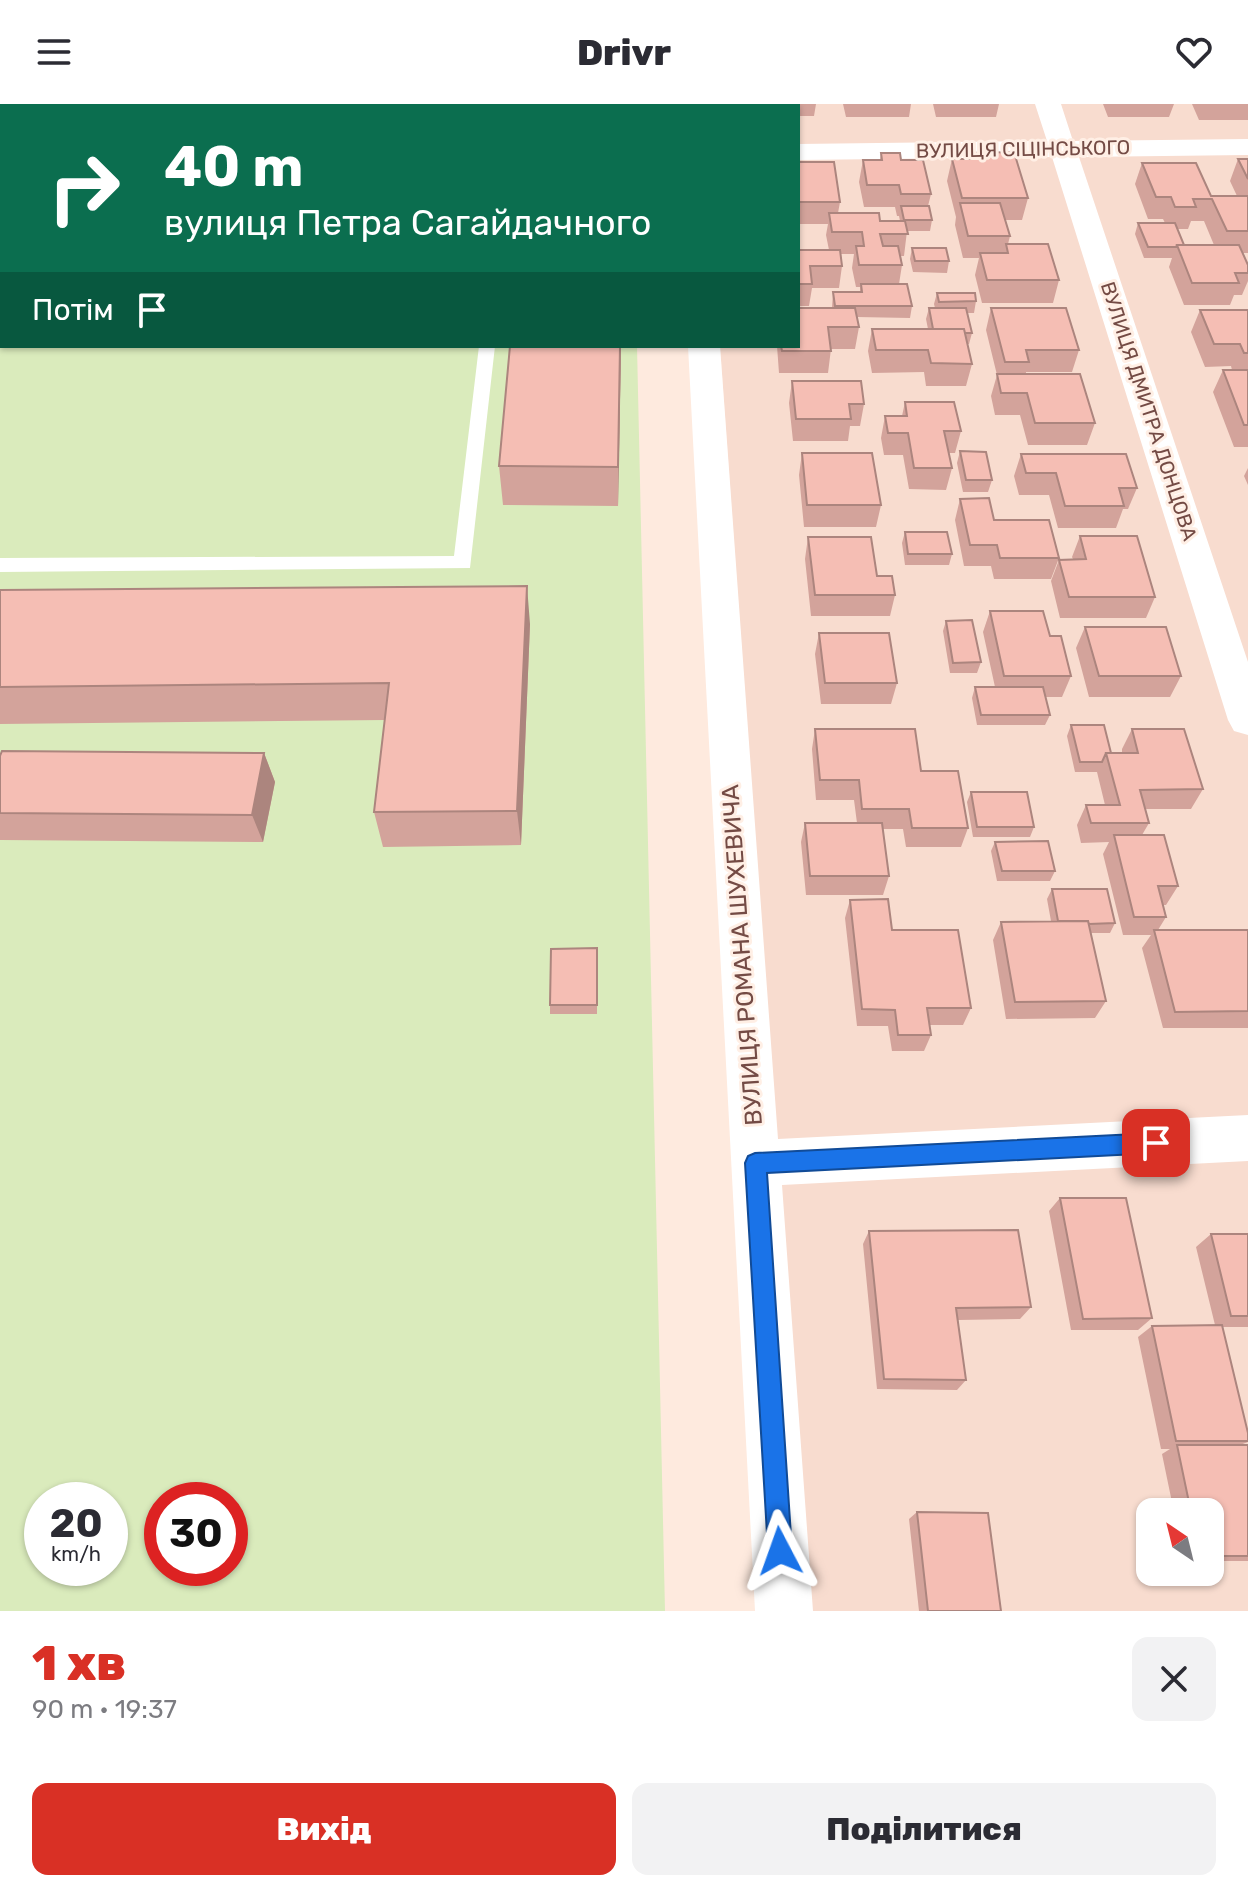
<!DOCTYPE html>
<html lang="uk">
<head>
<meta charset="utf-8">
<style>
  body { margin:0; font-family:Rubik,sans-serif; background:#f2f2f3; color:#2b2b33; height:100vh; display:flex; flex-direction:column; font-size:30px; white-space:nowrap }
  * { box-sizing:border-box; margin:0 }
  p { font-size:26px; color:#7c7c81 }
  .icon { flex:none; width:44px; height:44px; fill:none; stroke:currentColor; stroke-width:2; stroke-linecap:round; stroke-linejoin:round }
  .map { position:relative; height:1507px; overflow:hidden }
  .drawer { display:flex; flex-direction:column; background:#fff; flex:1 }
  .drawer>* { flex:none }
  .top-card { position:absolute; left:0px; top:0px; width:800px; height:244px; box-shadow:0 2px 6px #0004; background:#0b6e4f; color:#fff; overflow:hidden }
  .needle { width:52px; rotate:325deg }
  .tools { position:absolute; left:1136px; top:1394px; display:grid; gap:16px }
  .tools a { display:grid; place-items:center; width:88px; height:88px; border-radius:16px; background:#fff; box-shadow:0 2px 6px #0004; font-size:40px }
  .speed { position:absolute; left:24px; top:1378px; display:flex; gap:16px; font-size:40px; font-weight:700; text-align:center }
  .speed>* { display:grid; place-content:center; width:104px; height:104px; border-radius:50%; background:#fff; box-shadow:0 2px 6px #0004; line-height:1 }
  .speed small { font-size:20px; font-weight:400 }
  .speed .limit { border:12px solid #d22; background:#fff; color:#111 }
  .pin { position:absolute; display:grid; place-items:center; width:68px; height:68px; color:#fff; margin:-34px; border-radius:16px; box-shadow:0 4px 12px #0006 }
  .me { position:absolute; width:88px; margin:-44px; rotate:356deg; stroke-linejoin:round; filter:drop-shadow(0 0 6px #0008) }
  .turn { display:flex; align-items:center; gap:28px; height:168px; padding:0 32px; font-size:36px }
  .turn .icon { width:104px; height:104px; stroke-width:2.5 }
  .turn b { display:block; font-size:56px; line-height:68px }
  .then { display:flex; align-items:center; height:76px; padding:0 32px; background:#0003; gap:16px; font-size:30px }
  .round { display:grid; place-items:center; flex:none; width:84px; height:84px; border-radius:16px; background:#f2f2f3 }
  .overview { display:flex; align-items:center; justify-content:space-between; height:136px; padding:0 32px }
  h1 { font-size:48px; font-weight:800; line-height:60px; color:#d93025 }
  .primary-button { display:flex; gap:16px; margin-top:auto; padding:16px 32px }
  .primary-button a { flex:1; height:92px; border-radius:16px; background:#d93025; color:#fff; font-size:32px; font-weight:800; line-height:92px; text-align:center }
  .primary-button a+a { background:#f2f2f3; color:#2b2b33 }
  header { display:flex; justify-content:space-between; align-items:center; height:104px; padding:0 32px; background:#fff; font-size:36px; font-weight:800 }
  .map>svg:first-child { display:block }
  .residential { fill:#f8dccf; fill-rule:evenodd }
  .green { fill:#daebbc; fill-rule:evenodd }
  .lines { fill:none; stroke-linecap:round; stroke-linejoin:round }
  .service { fill:#fff; fill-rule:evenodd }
  .minor { fill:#fff; fill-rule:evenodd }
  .wall { fill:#d3a39b; fill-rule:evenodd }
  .shaded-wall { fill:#ac857e }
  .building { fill:#f5beb4; stroke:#ac857e; stroke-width:2 }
  .route { fill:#1a73e8; stroke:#114b97; stroke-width:2 }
  .labels { text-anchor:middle; stroke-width:6; stroke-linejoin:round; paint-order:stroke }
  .far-street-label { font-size:20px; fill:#744b45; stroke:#ffefe5 }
  .street-label { font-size:24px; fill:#744b45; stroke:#ffefe5 }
</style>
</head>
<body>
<header><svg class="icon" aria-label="menu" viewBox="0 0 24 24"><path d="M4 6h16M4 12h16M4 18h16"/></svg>Drivr<svg class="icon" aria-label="heart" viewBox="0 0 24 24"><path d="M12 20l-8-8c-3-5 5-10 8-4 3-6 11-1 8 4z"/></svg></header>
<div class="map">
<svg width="1248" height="1507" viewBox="0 0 1248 1507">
  <rect width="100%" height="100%" fill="#feeade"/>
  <path class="residential" d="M 702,0 L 1248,0 L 1248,1507 L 810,1507 L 720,242 L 798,242 L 798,2 ZM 1150,1408 L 1210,1408 L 1210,1468 L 1150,1468 Z"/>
  <path class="green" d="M 0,0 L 629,0 L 2,2 L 2,242 L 637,242 L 665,1507 L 0,1507 ZM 42,1396 L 110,1396 L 110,1464 L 42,1464 ZM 162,1396 L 230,1396 L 230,1464 L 162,1464 Z"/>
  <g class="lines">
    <path class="service" d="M 0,0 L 7,0 L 9,2 L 2,2 L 0,6 Z
      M 19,0 L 210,0 L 17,2 Z
      M 0,115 L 2,115 L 2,123 L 0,123 Z
      M 479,242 L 495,242 L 470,464 L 0,468 L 0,454 L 454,452 Z"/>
    <path class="minor" d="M 676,0 L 702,0 L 702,2 L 676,2 Z
      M 1035,0 L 1061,0 L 1073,37 L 1248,35 L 1248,51 L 1079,53 L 1248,558 L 1248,631 L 1234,627 L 1228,616 L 1052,53 L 798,56 L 798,40 L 1047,37 Z
      M 688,242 L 720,242 L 778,1035 L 1248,1011 L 1248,1057 L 782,1081 L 813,1507 L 755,1507 Z"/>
  </g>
  <path class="wall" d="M 758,0 L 816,0 L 814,12 L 798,12 L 798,2 L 758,2 Z
    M 843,0 L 911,0 L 909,13 L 846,13 Z
    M 933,0 L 999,0 L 996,13 L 936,13 Z
    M 1103,0 L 1174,0 L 1169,13 L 1108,13 Z
    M 1192,0 L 1248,0 L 1248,16 L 1199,16 Z
    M 0,7 L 2,7 L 2,96 L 0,96 Z
    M 881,49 L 901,56 L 931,90 L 928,102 L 932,116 L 930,127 L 907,127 L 904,152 L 901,152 L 902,161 L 899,180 L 912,202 L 910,214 L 857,213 L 859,223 L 855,245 L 831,245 L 828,269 L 779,269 L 777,242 L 798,242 L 832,204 L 833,188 L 860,188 L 860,183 L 856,183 L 852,164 L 854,150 L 841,150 L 842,162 L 839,184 L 812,184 L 809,202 L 798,202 L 798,146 L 829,146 L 826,131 L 828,120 L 798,120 L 798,58 L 840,98 L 838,109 L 880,117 L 900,117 L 899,112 L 897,112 L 895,103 L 864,103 L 859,78 L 863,56 L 880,56 Z
    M 971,49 L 1028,94 L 1022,116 L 1005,116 L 1010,132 L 1008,140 L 1059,176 L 1053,199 L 982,199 L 975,171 L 979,154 L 963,154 L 955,121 L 956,113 L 947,77 L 952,55 L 970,55 Z
    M 1238,55 L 1248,55 L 1248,149 L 1242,149 L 1248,161 L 1248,177 L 1242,191 L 1234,191 L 1230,201 L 1184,201 L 1169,163 L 1172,154 L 1144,154 L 1135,130 L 1138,119 L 1165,119 L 1163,115 L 1148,115 L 1135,80 L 1142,59 L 1211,92 L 1237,92 L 1230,77 ZM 1191,117 L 1204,117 L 1214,141 L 1184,141 L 1177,125 L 1188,125 Z
    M 0,131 L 2,131 L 2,154 L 0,154 Z
    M 912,144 L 949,157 L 947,169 L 913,168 L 910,155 Z
    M 937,189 L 976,197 L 974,209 L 967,209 L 972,229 L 969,240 L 967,240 L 972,260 L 966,282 L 926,282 L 924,268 L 872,269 L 868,247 L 872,225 L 928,225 L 926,215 L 929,204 L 935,204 L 934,200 Z
    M 991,204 L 1079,246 L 1072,268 L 1026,268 L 1026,270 L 1095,319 L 1087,341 L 1028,341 L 1020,311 L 995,311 L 991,292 L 997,271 L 986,226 Z
    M 1200,206 L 1248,206 L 1248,343 L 1234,343 L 1213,288 L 1223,266 L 1232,266 L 1231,262 L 1205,263 L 1191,228 Z
    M 621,242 L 618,402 L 503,401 L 499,362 Z
    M 792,277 L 864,300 L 860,322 L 850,322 L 848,337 L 793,337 L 789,299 Z
    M 905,298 L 961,327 L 955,349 L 949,349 L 952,364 L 946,386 L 909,385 L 903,351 L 884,351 L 881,334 L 885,312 L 902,312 Z
    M 960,347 L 992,376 L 988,388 L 963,388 L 957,359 Z
    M 802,349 L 881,401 L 876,423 L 804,423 L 799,371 Z
    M 1021,350 L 1137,384 L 1128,405 L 1123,405 L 1116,424 L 1058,424 L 1049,391 L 1019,391 L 1014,372 Z
    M 1248,364 L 1248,381 L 1244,372 Z
    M 960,395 L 994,416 L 1059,454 L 1051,475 L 994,475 L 991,462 L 964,462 L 955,416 Z
    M 905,428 L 952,450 L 949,461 L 905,461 L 902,439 Z
    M 1080,432 L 1155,493 L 1146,514 L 1060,514 L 1051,477 L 1059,456 L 1073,455 L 1072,453 Z
    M 808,433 L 895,491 L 890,512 L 811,512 L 805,455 Z
    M 0,486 L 530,520 L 521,741 L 383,743 L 374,708 L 385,616 L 0,620 Z
    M 990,507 L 1050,532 L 1071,572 L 1062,593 L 1045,593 L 1050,611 L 1045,621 L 977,621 L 972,594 L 975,583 L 995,583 L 983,528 Z
    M 946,517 L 981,558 L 977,569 L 950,569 L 943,527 Z
    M 1085,523 L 1181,572 L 1170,593 L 1089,593 L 1076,544 Z
    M 819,529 L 897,579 L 891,600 L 821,600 L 815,550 Z
    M 1071,621 L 1111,649 L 1122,649 L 1122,645 L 1132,625 L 1203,685 L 1191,705 L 1145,705 L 1149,719 L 1142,731 L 1178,782 L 1166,801 L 1163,801 L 1166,813 L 1158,826 L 1248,826 L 1248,924 L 1163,924 L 1142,844 L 1151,831 L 1123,831 L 1103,750 L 1109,738 L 1081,739 L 1077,721 L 1086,701 L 1105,701 L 1097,668 L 1075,668 L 1067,632 Z
    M 815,625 L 921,667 L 968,724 L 961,743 L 906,743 L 903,725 L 882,725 L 889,772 L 883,791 L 806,791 L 801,738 L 805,719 L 857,719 L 854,696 L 816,696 L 812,645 Z
    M 264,649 L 275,678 L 263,738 L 0,736 L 0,652 Z
    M 971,688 L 1034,723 L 1030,733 L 973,733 L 967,698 Z
    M 995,738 L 1055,767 L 1050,777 L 997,777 L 991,747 Z
    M 1052,785 L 1115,819 L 1110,829 L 1091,829 L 1106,897 L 1095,914 L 1006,915 L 993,836 L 1001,818 L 1051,817 L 1047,795 Z
    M 850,796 L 892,826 L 971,904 L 963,921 L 929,921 L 931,931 L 924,947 L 892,947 L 888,922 L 857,922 L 845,814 Z
    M 597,844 L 597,910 L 550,910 L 550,901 Z
    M 1060,1094 L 1152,1214 L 1138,1226 L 1071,1226 L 1049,1107 Z
    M 869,1127 L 1031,1203 L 1020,1215 L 958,1216 L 966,1276 L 957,1286 L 877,1285 L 863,1140 Z
    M 1211,1130 L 1248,1130 L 1248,1223 L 1222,1223 L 1248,1329 L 1248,1338 L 1240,1341 L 1248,1341 L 1248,1457 L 1210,1457 L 1210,1408 L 1174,1408 L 1162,1350 L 1170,1345 L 1161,1345 L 1138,1233 L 1152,1222 L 1215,1221 L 1196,1143 Z
    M 917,1408 L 1001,1507 L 919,1507 L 909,1415 Z"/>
  <path class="shaded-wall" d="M 620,242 L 621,242 L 618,402 L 618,363 Z
    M 527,482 L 530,520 L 521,741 L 517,707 Z
    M 264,649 L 275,678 L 263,738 L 252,711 Z"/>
  <path class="building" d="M 0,7 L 2,7 L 2,57 L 0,57 Z
    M 1014,48 L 1028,94 L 962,94 L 952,55 L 973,55 L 971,49 Z
    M 881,49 L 900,49 L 901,56 L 923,56 L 931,90 L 901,90 L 899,81 L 867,81 L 863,56 L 882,56 Z
    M 1238,55 L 1248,55 L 1248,75 Z
    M 798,58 L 834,58 L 840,98 L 798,98 Z
    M 1142,59 L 1196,59 L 1211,92 L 1248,92 L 1248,127 L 1227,127 L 1212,95 L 1193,95 L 1196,103 L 1175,103 L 1171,93 L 1156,93 Z
    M 960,99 L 1000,99 L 1010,132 L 968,132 Z
    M 901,102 L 929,102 L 932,116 L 904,116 Z
    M 829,109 L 879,109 L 880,117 L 905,117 L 908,130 L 880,130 L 883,142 L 898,142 L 902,161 L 859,161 L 856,142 L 864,142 L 862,128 L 832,128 Z
    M 1138,119 L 1175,119 L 1184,141 L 1177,141 L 1176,143 L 1148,143 Z
    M 0,131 L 2,131 L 2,143 L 0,143 Z
    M 1006,140 L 1048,140 L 1059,176 L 987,176 L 980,149 L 1008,149 Z
    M 1177,141 L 1239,141 L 1248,161 L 1248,169 L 1235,169 L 1239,179 L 1192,179 Z
    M 912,144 L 946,144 L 949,157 L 915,157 Z
    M 798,146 L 840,146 L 842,162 L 810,162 L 812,180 L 798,180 Z
    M 861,180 L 907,180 L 912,202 L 835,202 L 833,188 L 862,188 Z
    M 937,189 L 975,189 L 976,197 L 939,198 Z
    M 798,204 L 855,204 L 859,223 L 828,223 L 831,247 L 782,247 L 781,242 L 798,242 Z
    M 929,204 L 966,204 L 972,229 L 965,229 L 964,225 L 933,225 Z
    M 991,204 L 1066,204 L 1079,246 L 1026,246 L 1029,258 L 1005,258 Z
    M 1200,206 L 1248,206 L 1248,249 L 1244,249 L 1240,240 L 1214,240 Z
    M 872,225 L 964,225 L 972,260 L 931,259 L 928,246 L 876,246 Z
    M 510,242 L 620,242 L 618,363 L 499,362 Z
    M 1223,266 L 1248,266 L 1248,321 L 1244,321 Z
    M 997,270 L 1080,270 L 1095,319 L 1035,319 L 1027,289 L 1001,289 Z
    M 792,277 L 861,277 L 864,300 L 849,300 L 851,315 L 796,315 Z
    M 905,298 L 954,298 L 961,327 L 944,327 L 952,364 L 914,364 L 908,329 L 888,329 L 885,312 L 907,312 Z
    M 960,347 L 986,348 L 992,376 L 966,376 Z
    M 802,349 L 872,349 L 881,401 L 807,401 Z
    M 1021,350 L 1126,350 L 1137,384 L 1119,384 L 1124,402 L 1065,402 L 1056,369 L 1026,369 Z
    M 989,394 L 994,416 L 1049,416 L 1059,454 L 1000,454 L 997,441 L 970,441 L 960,395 Z
    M 905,428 L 947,428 L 952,450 L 908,450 Z
    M 1080,432 L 1137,432 L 1155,493 L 1069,493 L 1059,456 L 1086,455 Z
    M 808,433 L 871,433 L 877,472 L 892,472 L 895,491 L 815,491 Z
    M 527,482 L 517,707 L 374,708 L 389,579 L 0,583 L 0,486 Z
    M 990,507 L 1043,507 L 1050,532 L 1061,532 L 1071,572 L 1004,572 Z
    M 972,516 L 981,558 L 953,559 L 946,517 Z
    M 1085,523 L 1166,523 L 1181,572 L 1099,572 Z
    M 819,529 L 889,529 L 897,579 L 825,579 Z
    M 975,583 L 1043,583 L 1050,611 L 981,611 Z
    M 1071,621 L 1104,621 L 1111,649 L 1106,649 L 1102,658 L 1080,658 Z
    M 815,625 L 915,625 L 921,667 L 958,667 L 968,724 L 912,724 L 909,705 L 862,705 L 859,676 L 820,676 Z
    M 1132,625 L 1184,625 L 1203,685 L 1140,686 L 1149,719 L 1091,719 L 1086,701 L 1120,701 L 1106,649 L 1138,649 Z
    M 2,647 L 264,649 L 252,711 L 0,709 L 0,652 Z
    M 971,688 L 1027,688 L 1034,723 L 977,723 Z
    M 805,719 L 882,719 L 889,772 L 810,772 Z
    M 1114,731 L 1164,731 L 1178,782 L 1158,782 L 1166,813 L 1134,813 Z
    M 1048,737 L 1055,767 L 1002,767 L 995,738 Z
    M 1052,785 L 1107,785 L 1115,819 L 1089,820 L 1088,817 L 1058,817 Z
    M 888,795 L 892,826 L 958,826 L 971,904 L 927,904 L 931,931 L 898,931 L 895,906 L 862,905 L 850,796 Z
    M 1088,817 L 1106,897 L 1015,898 L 1001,818 Z
    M 1154,826 L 1248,826 L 1248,907 L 1175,908 Z
    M 597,844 L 597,901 L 550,901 L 551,845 Z
    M 1060,1094 L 1126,1094 L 1152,1214 L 1083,1215 Z
    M 1018,1126 L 1031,1203 L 956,1204 L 966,1276 L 884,1275 L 869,1127 Z
    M 1211,1130 L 1248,1130 L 1248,1212 L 1231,1212 Z
    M 1222,1221 L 1248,1329 L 1248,1337 L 1176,1337 L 1152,1222 Z
    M 1177,1341 L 1248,1341 L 1248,1452 L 1210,1452 L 1210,1408 L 1191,1408 Z
    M 917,1408 L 988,1409 L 1001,1507 L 928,1507 Z"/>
  <path class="route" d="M 1156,1029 L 1163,1032 L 1166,1039 L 1163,1046 L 1156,1049 L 767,1069 L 792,1447 L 789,1456 L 780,1460 L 771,1456 L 768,1447 L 745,1059 L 748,1052 L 755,1049 Z"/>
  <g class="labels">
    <g class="far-street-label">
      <text transform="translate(1023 45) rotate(-1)" y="7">ВУЛИЦЯ СІЦІНСЬКОГО</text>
      <text transform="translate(1149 307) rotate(72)" y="7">ВУЛИЦЯ ДМИТРА ДОНЦОВА</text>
    </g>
    <g class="street-label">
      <text transform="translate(742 851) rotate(-94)" y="8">ВУЛИЦЯ РОМАНА ШУХЕВИЧА</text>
    </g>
  </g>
</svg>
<div class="tools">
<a><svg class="needle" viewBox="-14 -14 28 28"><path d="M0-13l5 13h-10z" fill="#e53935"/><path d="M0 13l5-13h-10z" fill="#7c7c81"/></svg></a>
</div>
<div class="speed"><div>20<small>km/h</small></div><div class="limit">30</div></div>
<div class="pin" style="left:1156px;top:1039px;background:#d93025"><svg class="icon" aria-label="arrive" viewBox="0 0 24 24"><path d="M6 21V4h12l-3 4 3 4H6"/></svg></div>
<svg class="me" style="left:780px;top:1447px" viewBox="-20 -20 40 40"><path d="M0-17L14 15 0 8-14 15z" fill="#1a73e8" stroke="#fff" stroke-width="4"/></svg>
<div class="top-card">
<div class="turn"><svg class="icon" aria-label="right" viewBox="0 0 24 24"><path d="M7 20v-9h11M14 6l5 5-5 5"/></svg><div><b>40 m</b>вулиця Петра Сагайдачного</div></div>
<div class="then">Потім<svg class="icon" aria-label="arrive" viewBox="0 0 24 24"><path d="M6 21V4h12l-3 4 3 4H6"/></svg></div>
</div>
</div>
<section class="drawer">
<div class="overview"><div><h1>1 хв</h1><p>90 m · 19:37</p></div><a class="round"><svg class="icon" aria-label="close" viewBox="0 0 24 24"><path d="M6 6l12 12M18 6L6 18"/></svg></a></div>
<div class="primary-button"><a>Вихід</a><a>Поділитися</a></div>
</section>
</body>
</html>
